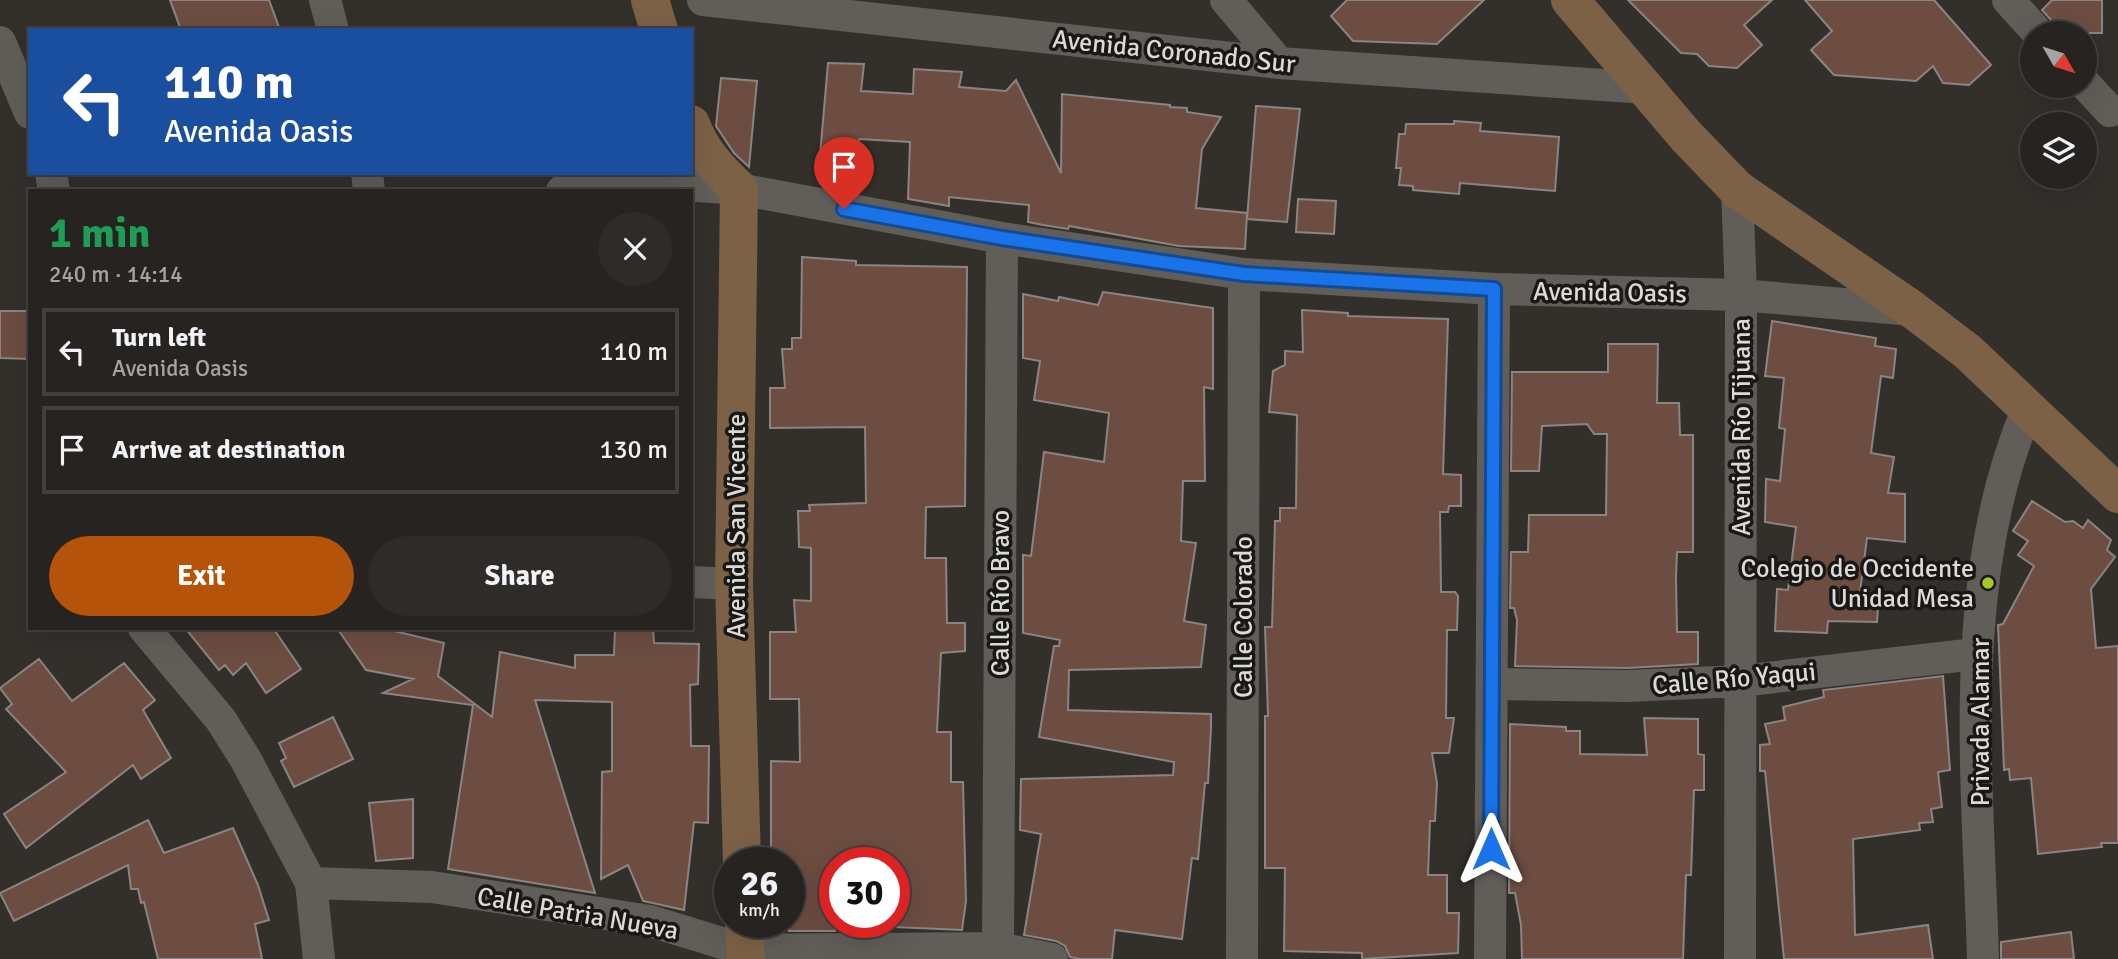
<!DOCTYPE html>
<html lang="en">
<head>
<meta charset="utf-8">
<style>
  body { margin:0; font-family:Signika,sans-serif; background:#2e2b29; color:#f1f3f6; height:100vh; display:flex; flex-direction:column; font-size:26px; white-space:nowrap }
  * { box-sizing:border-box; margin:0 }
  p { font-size:23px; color:#a4a4a5 }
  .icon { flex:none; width:38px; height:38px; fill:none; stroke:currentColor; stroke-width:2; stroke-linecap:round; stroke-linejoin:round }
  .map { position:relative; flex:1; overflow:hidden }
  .details { position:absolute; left:28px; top:189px; width:665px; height:441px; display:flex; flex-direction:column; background:#262320; border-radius:0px; box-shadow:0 7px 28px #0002,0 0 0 2px #42403e }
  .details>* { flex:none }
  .hud { position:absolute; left:28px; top:28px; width:665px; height:147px; border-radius:0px; box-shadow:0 7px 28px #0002,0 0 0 2px #42403e; background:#1a4fa0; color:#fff; overflow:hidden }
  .needle { width:46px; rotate:129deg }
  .buttons { position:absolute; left:2020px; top:21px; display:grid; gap:14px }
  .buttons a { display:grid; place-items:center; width:77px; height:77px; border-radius:50%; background:#262320; box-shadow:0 7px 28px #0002,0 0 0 2px #42403e; font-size:35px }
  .speed { position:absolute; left:714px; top:847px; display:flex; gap:14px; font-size:35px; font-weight:700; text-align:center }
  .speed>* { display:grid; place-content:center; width:91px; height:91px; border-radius:50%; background:#262320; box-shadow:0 7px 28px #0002,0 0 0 2px #42403e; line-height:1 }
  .speed small { font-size:18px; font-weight:400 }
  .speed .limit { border:10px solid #d22; background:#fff; color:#111 }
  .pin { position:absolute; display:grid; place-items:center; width:60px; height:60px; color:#fff; margin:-72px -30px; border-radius:50% 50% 50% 0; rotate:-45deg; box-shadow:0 0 7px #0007 }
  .pin .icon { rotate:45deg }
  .me { position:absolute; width:77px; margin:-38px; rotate:0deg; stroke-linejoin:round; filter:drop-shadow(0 0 5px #0008) }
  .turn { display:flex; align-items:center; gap:24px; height:147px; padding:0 21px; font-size:32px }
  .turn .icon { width:91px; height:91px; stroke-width:2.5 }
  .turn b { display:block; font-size:49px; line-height:60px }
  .round { display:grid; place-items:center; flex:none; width:74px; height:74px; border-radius:37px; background:#2e2b29 }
  .headline { display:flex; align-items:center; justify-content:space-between; height:119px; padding:0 21px }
  h1 { font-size:42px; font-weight:700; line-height:52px; color:#1e9e55 }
  .primary-button { display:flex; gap:14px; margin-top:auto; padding:14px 21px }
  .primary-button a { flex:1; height:80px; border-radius:42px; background:#b45309; color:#fff; font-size:28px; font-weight:700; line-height:80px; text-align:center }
  .primary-button a+a { background:#2e2b29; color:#f1f3f6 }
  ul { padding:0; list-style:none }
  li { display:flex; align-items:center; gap:21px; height:88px; margin:0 14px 10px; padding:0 7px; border:4px solid #42403e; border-radius:0px }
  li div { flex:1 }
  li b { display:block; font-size:26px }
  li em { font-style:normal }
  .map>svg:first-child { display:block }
  .building { fill:#6d4d42; stroke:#8b8482; stroke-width:2 }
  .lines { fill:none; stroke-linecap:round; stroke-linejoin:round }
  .street { stroke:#615e59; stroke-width:32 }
  .secondary { stroke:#7c6147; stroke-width:38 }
  .route-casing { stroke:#114b97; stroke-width:18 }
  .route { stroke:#1a73e8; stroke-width:12 }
  .poi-dot { fill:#a5c822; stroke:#191816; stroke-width:2.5 }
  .labels { text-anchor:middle; stroke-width:7; stroke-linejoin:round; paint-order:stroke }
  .street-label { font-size:26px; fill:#dcdad7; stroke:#191816 }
  .poi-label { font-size:26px; fill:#dcdad7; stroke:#191816; text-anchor:end }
</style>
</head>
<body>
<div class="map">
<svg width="2118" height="959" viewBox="0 0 2118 959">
  <rect width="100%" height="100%" fill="#332f2b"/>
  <path class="building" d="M 170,0 L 269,0 L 280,30 L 181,30 Z
    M 1347,0 L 1484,0 L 1437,44 L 1353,41 L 1331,16 Z
    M 1628,0 L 1772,0 L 1744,25 L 1762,45 L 1737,68 L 1709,66 L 1697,54 L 1681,53 Z
    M 1805,0 L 1934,0 L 1991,65 L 1969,85 L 1943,83 L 1933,66 L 1916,81 L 1834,75 L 1811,50 L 1832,31 Z
    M 2052,0 L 2102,0 L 2102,33 L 2056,33 L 2052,21 L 2042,10 Z
    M 828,63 L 864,64 L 861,91 L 913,94 L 914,69 L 962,72 L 959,87 L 1006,91 L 1016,80 L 1061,173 L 1062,94 L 1170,105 L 1170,107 L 1187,108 L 1187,112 L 1221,117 L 1202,149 L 1196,208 L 1247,213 L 1245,249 L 1179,246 L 1069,226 L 1068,229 L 1043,225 L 1028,222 L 1029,205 L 949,197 L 949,206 L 908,199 L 910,142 L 859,139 L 851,176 L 819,167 Z
    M 721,78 L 757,81 L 749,167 L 734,153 L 716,126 Z
    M 1256,106 L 1300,109 L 1287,222 L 1247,219 Z
    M 1454,121 L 1481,123 L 1480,131 L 1559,137 L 1555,191 L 1460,183 L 1459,194 L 1413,190 L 1413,186 L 1399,185 L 1401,168 L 1396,168 L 1399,134 L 1405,134 L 1406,124 L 1454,124 Z
    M 1298,199 L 1336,201 L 1334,234 L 1296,232 Z
    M 802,257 L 856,261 L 856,265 L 967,267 L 965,506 L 926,507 L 925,558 L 946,558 L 947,623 L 965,623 L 965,651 L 941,653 L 937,732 L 951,732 L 951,782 L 963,782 L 966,901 L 962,930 L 894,927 L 894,863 L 835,863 L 835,931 L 789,931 L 789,863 L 771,860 L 771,761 L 800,762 L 799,699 L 770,699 L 770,632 L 796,632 L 794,600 L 811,601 L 811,548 L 799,547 L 798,511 L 810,511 L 809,505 L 866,503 L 865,427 L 770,428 L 770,388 L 785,388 L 782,349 L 792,349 L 792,338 L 801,338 Z
    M 1103,292 L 1213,308 L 1213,389 L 1204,387 L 1205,481 L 1183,481 L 1181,541 L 1196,543 L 1184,621 L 1206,625 L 1201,667 L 1069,670 L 1068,710 L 1211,714 L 1211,728 L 1208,783 L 1205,783 L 1198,859 L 1192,858 L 1182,939 L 1115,930 L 1112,959 L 1080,959 L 1070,957 L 1065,946 L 1056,941 L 1024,935 L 1041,834 L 1020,830 L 1021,779 L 1173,775 L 1174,762 L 1039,737 L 1054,646 L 1059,646 L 1060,640 L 1023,633 L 1023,555 L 1031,556 L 1044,452 L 1104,462 L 1109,413 L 1034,400 L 1040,361 L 1023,358 L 1023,294 L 1058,301 L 1059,297 L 1098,305 Z
    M 1302,310 L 1348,313 L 1348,316 L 1448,319 L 1443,474 L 1461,475 L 1461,506 L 1449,506 L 1448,512 L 1440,512 L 1441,592 L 1455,592 L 1458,596 L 1457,630 L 1447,630 L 1446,718 L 1454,718 L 1449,753 L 1432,753 L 1437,783 L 1435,821 L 1430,821 L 1428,875 L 1447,875 L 1447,913 L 1459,913 L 1458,953 L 1362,959 L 1362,953 L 1284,951 L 1285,868 L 1265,868 L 1265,716 L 1268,716 L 1265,627 L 1272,627 L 1275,521 L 1280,521 L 1280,508 L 1296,508 L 1297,415 L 1269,412 L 1273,371 L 1285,365 L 1285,351 L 1303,352 Z
    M 0,311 L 30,311 L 30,359 L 0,358 Z
    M 1772,321 L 1876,338 L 1875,346 L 1896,349 L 1893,378 L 1881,376 L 1871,453 L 1894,457 L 1888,493 L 1905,494 L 1905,542 L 1867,538 L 1860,592 L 1879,593 L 1877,622 L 1828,621 L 1827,633 L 1775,631 L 1777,589 L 1788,590 L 1796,527 L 1765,522 L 1766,479 L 1780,481 L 1785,429 L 1779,428 L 1784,378 L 1765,376 Z
    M 1608,344 L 1658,344 L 1657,403 L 1679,403 L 1680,435 L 1693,435 L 1693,552 L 1677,552 L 1676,577 L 1677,632 L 1698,632 L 1698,664 L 1627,668 L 1515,666 L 1517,620 L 1514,608 L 1510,608 L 1511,552 L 1528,552 L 1529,515 L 1606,515 L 1607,434 L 1594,434 L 1587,424 L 1542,426 L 1539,471 L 1511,471 L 1512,372 L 1608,372 Z
    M 2032,501 L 2065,522 L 2073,521 L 2083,528 L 2088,520 L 2111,540 L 2107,550 L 2115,557 L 2091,589 L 2096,648 L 2118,646 L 2118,843 L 2101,843 L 2102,847 L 2038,854 L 2031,778 L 2010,780 L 2009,769 L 2004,770 L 1999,648 L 1998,625 L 2003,624 L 2034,566 L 2018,555 L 2028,541 L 2013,531 Z
    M 185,628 L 273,628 L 301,669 L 266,693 L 246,663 L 233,675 L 225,665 L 219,670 Z
    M 337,628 L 382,628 L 444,643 L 438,676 L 492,717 L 500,652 L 575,668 L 575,655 L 614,655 L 615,628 L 653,628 L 654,643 L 699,644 L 698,684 L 690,685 L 691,746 L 709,746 L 708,823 L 694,822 L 684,910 L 643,901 L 628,865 L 601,879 L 602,772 L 612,771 L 612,702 L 535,700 L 595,893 L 448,869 L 473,705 L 383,693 L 413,679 L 366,670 Z
    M 39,659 L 72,701 L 124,663 L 155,700 L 143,710 L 171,758 L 141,779 L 133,765 L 26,848 L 4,814 L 66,772 L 6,709 L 12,704 L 0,688 Z
    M 1943,676 L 1950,770 L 1938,772 L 1942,807 L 1931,809 L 1933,822 L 1919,823 L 1920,830 L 1853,839 L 1855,935 L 1928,925 L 1933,959 L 1784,959 L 1765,771 L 1760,771 L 1760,745 L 1770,744 L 1765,724 L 1785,720 L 1783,707 L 1824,697 L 1823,690 Z
    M 333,717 L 353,759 L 294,787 L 281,761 L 286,758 L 279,743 Z
    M 1644,718 L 1698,719 L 1698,754 L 1704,755 L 1704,790 L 1694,790 L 1691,875 L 1686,875 L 1683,959 L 1522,959 L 1521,925 L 1515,893 L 1509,893 L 1510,724 L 1566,727 L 1566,731 L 1580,731 L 1580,754 L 1647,755 Z
    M 413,799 L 413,858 L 376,861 L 369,803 Z
    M 148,820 L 164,853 L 233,828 L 258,885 L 269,920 L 255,924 L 262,959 L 158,959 L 144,902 L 141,903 L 138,889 L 131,889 L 128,865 L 14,921 L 0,893 Z
    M 2071,932 L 2074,959 L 2001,959 L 2001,942 Z"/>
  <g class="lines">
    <path class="street" d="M 325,0 L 333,30
      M 703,0 L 1279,63 L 1647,88
      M 1226,0 L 1279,63
      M 2008,0 L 2038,33
      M 0,42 L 30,113
      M 2084,83 L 2110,111
      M 51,173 L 54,191
      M 367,173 L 369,191
      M 1737,189 L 1741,295 L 1740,959
      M 562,191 L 585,178 L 739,189 L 1002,238 L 1244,274 L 1494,289 L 1741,295 L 1913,310
      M 691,582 L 734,584
      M 144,628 L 221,720 L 246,760 L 311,883 L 319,959
      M 1492,684 L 1627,686 L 1741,681 L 1975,654
      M 311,883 L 432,887 L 650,921 L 745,950 L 998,948 L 1052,959
      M 998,948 L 1002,238
      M 1242,959 L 1244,274
      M 1490,959 L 1494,289
      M 1983,959 C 1978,778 1955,578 2028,408"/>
    <path class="secondary" d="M 650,0 L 659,30
      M 1570,0 L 1686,136 L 1737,189 L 1913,310 L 1968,352 L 2118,494
      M 691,124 C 701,151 718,170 739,189 L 734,584 L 742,863
      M 744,922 L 746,959"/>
  </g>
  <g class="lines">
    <g class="route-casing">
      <path id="route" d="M 844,209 L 1002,238 L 1244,274 L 1494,289 L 1491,849"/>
    </g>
    <use href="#route" class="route"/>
  </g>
  <circle class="poi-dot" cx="1988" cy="583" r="7"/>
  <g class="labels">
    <g class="street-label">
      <text transform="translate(1174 51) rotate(6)" y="9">Avenida Coronado Sur</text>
      <text transform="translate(1610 292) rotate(1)" y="9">Avenida Oasis</text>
      <text transform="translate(1741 427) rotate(-90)" y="9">Avenida Río Tijuana</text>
      <text transform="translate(736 526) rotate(-90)" y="9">Avenida San Vicente</text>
      <text transform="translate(1000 593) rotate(-90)" y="9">Calle Río Bravo</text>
      <text transform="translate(1243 617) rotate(-90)" y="9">Calle Colorado</text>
      <text transform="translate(1734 678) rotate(-5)" y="9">Calle Río Yaqui</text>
      <text transform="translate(1980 722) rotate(-90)" y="9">Privada Alamar</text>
      <text transform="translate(578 913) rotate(10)" y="9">Calle Patria Nueva</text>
    </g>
    <g class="poi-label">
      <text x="1974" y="577">Colegio de Occidente<tspan x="1974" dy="30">Unidad Mesa</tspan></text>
    </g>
  </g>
</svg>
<div class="buttons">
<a><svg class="needle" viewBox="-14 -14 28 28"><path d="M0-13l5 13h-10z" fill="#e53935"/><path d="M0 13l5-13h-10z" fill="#a4a4a5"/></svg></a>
<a><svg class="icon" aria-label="layers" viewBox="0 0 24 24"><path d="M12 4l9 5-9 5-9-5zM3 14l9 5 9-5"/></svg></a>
</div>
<div class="speed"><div>26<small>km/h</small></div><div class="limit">30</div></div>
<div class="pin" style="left:844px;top:209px;background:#d93025"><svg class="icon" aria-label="arrive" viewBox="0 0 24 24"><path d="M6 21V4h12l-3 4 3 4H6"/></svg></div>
<svg class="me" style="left:1491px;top:849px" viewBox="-20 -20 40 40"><path d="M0-17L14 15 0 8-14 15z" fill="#1a73e8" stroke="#fff" stroke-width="4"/></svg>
<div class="hud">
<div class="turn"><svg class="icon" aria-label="left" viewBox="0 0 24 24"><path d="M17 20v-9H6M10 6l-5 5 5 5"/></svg><div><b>110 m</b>Avenida Oasis</div></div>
</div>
<section class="details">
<div class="headline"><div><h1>1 min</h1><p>240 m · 14:14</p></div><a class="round"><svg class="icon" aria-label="close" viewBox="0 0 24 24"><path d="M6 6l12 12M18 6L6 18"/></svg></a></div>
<ul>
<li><svg class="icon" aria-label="left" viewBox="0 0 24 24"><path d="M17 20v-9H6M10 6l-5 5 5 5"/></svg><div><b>Turn left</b><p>Avenida Oasis</p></div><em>110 m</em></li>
<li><svg class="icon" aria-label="arrive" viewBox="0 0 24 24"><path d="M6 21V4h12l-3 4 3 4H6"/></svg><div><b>Arrive at destination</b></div><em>130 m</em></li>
</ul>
<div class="primary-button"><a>Exit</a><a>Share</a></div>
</section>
</div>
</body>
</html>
